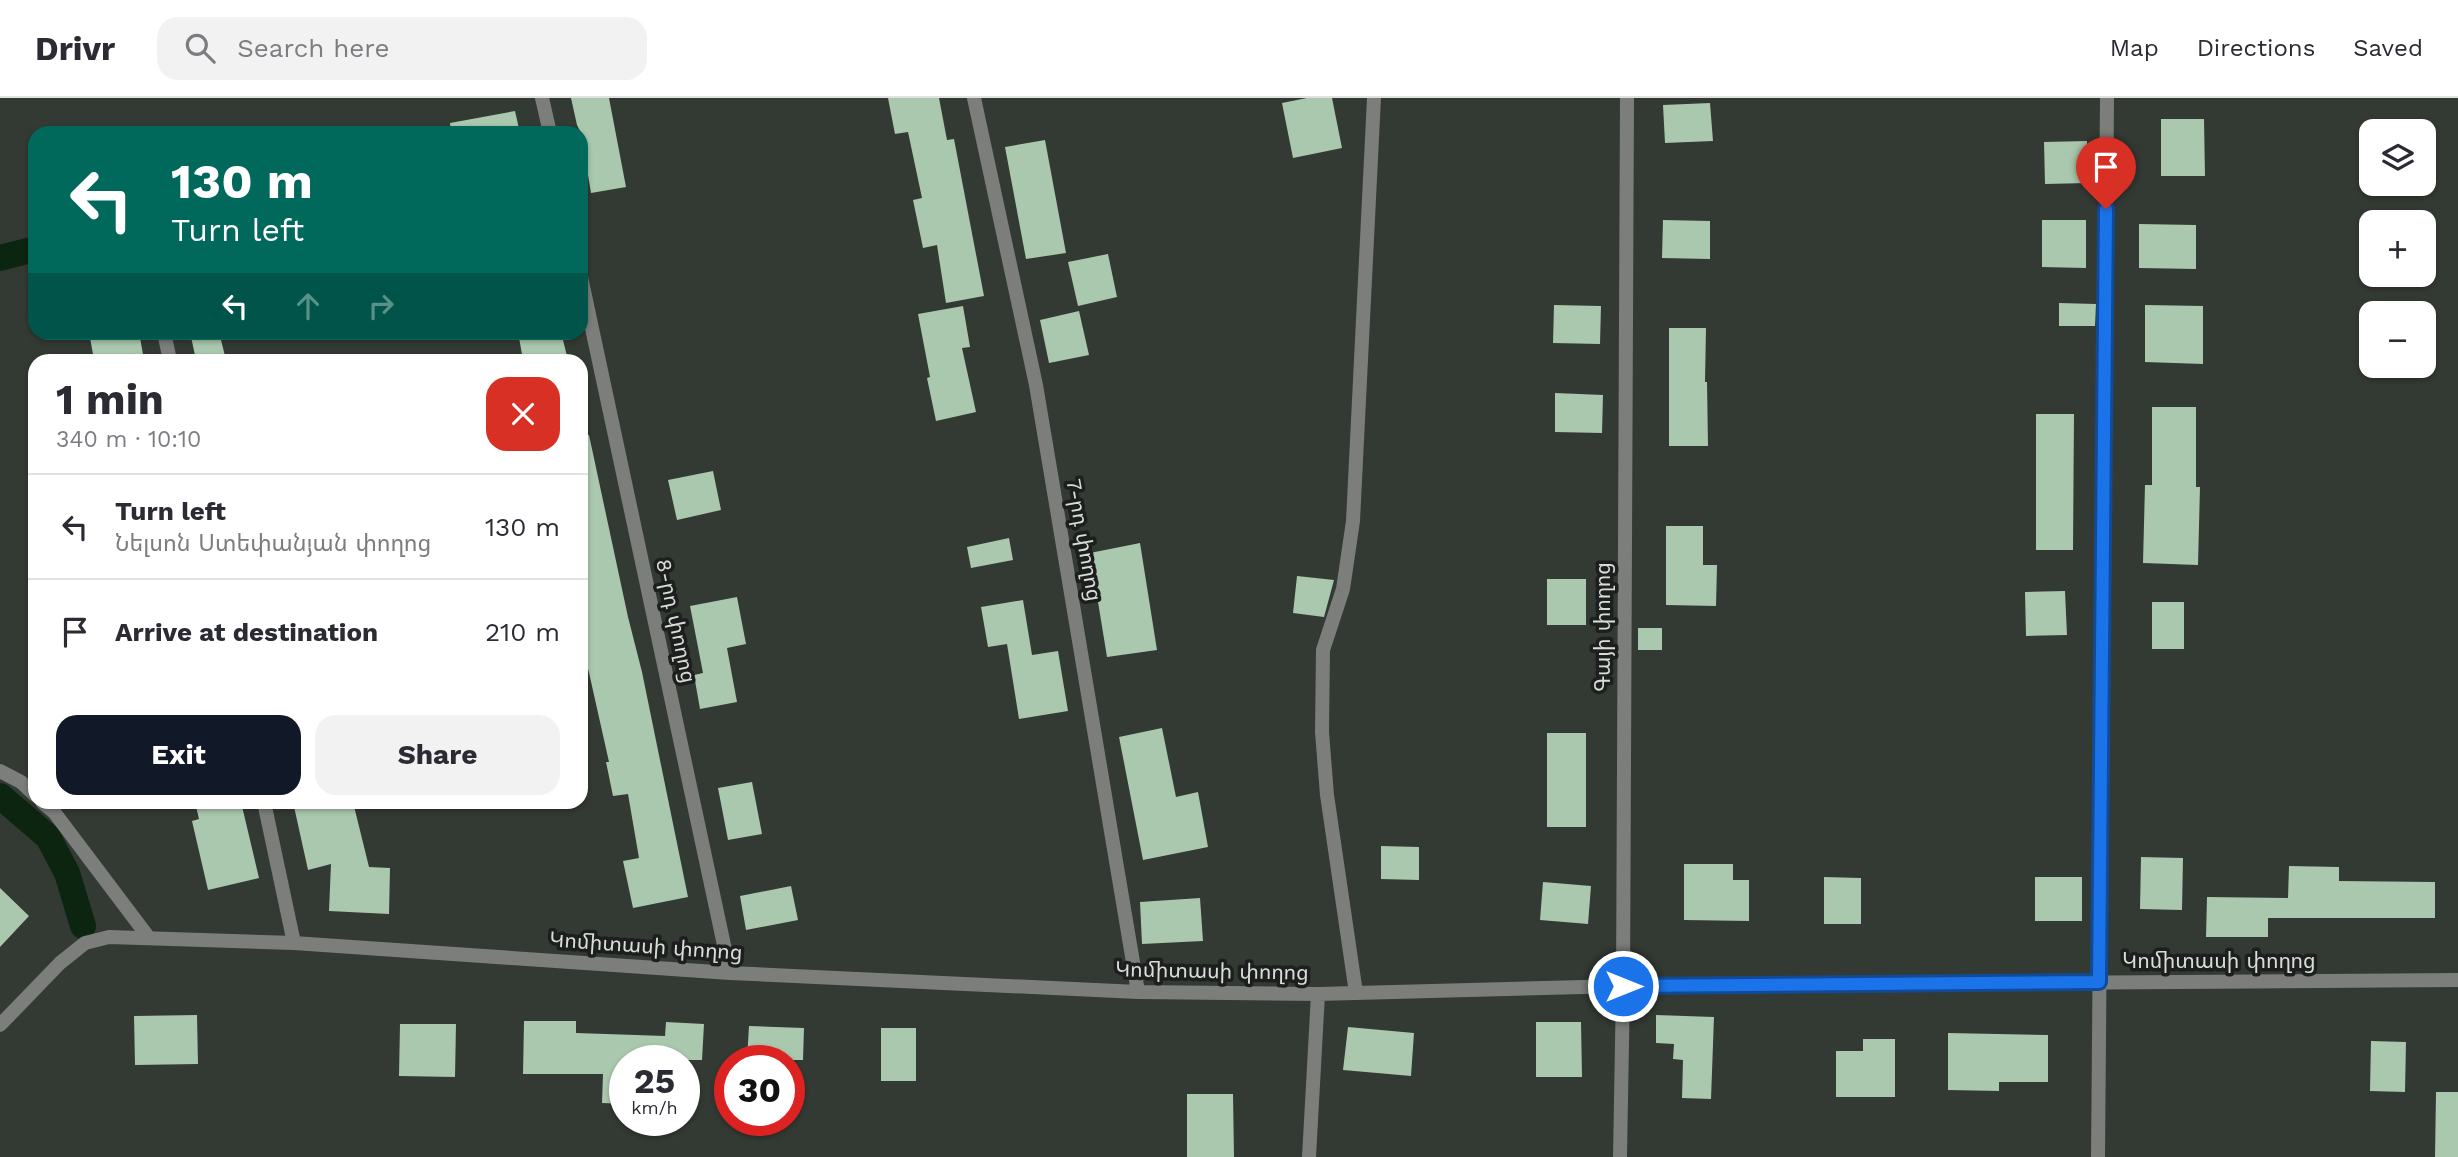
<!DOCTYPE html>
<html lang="en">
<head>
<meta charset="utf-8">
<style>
  body { margin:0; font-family:"Work Sans","Noto Sans Armenian",sans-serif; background:#f2f2f3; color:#2b2b33; height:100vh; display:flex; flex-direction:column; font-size:26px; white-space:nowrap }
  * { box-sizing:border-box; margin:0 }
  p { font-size:23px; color:#7c7c81 }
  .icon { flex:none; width:38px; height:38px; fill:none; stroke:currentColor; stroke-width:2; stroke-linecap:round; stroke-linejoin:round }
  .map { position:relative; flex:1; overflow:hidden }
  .side { position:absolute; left:28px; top:256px; width:560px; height:455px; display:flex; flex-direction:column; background:#fff; border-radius:21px; box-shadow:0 2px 5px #0004 }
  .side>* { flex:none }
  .banner { position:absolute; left:28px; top:28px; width:560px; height:214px; border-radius:21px; box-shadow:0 2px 5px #0004; background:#00695c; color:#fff; overflow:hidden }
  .tools { position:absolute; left:2359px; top:21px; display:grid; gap:14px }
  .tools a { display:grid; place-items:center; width:77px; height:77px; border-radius:14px; background:#fff; box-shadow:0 2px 5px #0004; font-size:35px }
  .speed { position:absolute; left:609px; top:947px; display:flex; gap:14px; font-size:35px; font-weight:700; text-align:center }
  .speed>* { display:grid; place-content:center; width:91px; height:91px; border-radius:50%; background:#fff; box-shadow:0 2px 5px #0004; line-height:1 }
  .speed small { font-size:18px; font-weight:400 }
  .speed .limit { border:10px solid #d22; background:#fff; color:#111 }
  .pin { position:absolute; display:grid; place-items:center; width:60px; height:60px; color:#fff; margin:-72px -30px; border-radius:50% 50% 50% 0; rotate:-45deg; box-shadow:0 0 7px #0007 }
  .pin .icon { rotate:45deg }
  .me { position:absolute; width:77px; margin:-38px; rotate:90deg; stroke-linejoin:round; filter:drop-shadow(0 0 5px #0008) }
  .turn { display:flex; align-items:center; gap:24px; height:147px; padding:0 28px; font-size:32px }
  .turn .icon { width:91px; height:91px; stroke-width:2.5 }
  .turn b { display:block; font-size:49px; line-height:60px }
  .lanes { display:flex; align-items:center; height:66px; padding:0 28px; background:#0003; justify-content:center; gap:35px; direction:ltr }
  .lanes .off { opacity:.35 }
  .round { display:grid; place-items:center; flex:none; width:74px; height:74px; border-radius:21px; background:#f2f2f3 }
  .summary { display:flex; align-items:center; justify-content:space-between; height:119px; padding:0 28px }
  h1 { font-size:42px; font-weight:700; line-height:52px }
  .action { display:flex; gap:14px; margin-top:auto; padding:14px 28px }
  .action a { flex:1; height:80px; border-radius:21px; background:#111827; color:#fff; font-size:28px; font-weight:700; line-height:80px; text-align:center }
  .action a+a { background:#f2f2f3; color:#2b2b33 }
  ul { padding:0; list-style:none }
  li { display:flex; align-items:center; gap:21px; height:105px; padding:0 28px; border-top:2px solid #e1e1e2 }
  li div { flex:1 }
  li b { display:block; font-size:26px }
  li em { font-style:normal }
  header { display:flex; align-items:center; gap:42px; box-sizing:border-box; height:98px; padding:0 35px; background:#fff; border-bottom:2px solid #e1e1e2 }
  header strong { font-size:33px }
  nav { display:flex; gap:38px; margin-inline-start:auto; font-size:24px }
  .search { width:490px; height:63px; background:#f2f2f3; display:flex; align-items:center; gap:18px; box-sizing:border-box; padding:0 24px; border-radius:21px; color:#7c7c81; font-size:26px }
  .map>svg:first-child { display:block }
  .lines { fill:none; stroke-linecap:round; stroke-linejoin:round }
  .canal { stroke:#0c2511; stroke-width:26 }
  .building { fill:#aac8ad }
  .minor { stroke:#7b7e7b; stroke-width:14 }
  .route-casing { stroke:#114b97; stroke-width:18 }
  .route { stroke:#1a73e8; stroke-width:12 }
  .labels { text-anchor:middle; stroke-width:7; stroke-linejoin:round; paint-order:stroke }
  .street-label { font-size:21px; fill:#d9ddd9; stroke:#1c1f1d }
</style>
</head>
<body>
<header>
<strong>Drivr</strong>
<div class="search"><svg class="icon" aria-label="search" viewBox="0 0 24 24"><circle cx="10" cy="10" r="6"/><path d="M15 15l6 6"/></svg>Search here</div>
<nav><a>Map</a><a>Directions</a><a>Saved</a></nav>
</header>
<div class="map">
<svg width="2458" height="1059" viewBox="0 0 2458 1059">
  <rect width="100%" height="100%" fill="#333933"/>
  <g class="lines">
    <path class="canal" d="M 0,160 L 35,151
      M 0,698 L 48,739 L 67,775 L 83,828"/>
  </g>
  <path class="building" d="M 571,0 L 609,0 L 626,89 L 591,95 L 581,35 L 577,27 Z
    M 888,0 L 939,0 L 947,42 L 954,41 L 984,198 L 946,205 L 937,147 L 923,150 L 913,102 L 922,100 L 908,34 L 895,36 Z
    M 1307,0 L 1332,0 L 1342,50 L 1293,60 L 1282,5 Z
    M 1710,5 L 1713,43 L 1665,45 L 1663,7 Z
    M 515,13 L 520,35 L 451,35 L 450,25 Z
    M 2161,21 L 2204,21 L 2205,78 L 2161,78 Z
    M 1045,42 L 1066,155 L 1026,161 L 1005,49 Z
    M 2087,43 L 2088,85 L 2045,86 L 2044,44 Z
    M 1663,122 L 1710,123 L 1710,161 L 1662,160 Z
    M 2042,122 L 2086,122 L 2086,170 L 2042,169 Z
    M 2139,126 L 2196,127 L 2196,171 L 2139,170 Z
    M 1108,156 L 1117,199 L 1078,208 L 1068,164 Z
    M 2059,205 L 2096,206 L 2095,228 L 2059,228 Z
    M 1554,207 L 1601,208 L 1600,246 L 1553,245 Z
    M 2145,207 L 2203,208 L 2203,266 L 2145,264 Z
    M 963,208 L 970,249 L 962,250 L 976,314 L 936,323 L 927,280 L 930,279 L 918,216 Z
    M 1079,213 L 1089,257 L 1049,265 L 1040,222 Z
    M 1669,230 L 1706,230 L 1705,284 L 1707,284 L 1708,348 L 1669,348 Z
    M 89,234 L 139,234 L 144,262 L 94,262 Z
    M 190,234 L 219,234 L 226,262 L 196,262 Z
    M 518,234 L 561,234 L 568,262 L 523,262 Z
    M 1555,295 L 1603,297 L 1602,335 L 1555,334 Z
    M 2152,309 L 2196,309 L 2196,389 L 2200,389 L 2198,467 L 2143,465 L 2145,387 L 2152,387 Z
    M 2036,316 L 2074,316 L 2073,452 L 2036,452 Z
    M 589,337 L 628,519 L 642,574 L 688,799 L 633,810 L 623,763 L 639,760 L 628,696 L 613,698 L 606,664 L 609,664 L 581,539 L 581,338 Z
    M 713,373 L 721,412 L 677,422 L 668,382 Z
    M 1666,428 L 1703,428 L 1703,467 L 1717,467 L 1716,508 L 1666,507 Z
    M 1009,440 L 1013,462 L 971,470 L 967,449 Z
    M 1140,445 L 1157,552 L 1107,559 L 1090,455 Z
    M 1297,478 L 1334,482 L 1324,519 L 1293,515 Z
    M 1547,481 L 1586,481 L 1586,527 L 1547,527 Z
    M 2065,493 L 2067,537 L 2026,538 L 2025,494 Z
    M 737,499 L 746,546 L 727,550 L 737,604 L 700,611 L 694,577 L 703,575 L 690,508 Z
    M 1023,502 L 1032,557 L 1058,553 L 1068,613 L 1019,621 L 1007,546 L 988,549 L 981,509 Z
    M 2152,504 L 2184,504 L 2184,551 L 2152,551 Z
    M 1638,530 L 1662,530 L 1662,552 L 1638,552 Z
    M 1162,630 L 1176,699 L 1198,694 L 1208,749 L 1143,762 L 1119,639 Z
    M 1547,635 L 1586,635 L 1586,729 L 1547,729 Z
    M 752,684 L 762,736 L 728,742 L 718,690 Z
    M 195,704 L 241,704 L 259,780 L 208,792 L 192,723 L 199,721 Z
    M 293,704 L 353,704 L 369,769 L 390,770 L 389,816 L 329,813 L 331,766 L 308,772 Z
    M 1381,748 L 1419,749 L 1419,782 L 1381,781 Z
    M 2141,759 L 2183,760 L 2182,812 L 2140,811 Z
    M 1684,766 L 1733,766 L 1733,782 L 1749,782 L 1749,823 L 1684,822 Z
    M 2289,768 L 2339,769 L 2339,783 L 2435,784 L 2435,820 L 2268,820 L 2268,839 L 2206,839 L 2207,799 L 2288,800 Z
    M 1824,779 L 1861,780 L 1861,826 L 1824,826 Z
    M 2035,779 L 2082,779 L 2082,823 L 2035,823 Z
    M 1543,784 L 1591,788 L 1588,826 L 1540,822 Z
    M 791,788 L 798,822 L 746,832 L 740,798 Z
    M 0,790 L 29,818 L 0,849 Z
    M 1200,800 L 1203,843 L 1142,846 L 1140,804 Z
    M 197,917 L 198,966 L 135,967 L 134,918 Z
    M 1656,917 L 1714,919 L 1711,1001 L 1682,1000 L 1683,962 L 1673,961 L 1674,946 L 1656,945 Z
    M 524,923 L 576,923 L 576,935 L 665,938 L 666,924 L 704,926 L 702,962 L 625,962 L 625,1006 L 602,1005 L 603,976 L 523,976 Z
    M 1536,924 L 1581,924 L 1582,979 L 1536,979 Z
    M 400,926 L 456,926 L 455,979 L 399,978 Z
    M 749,928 L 804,930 L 803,962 L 747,962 Z
    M 1348,929 L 1414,935 L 1411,978 L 1343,972 Z
    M 881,930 L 916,930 L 916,983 L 881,983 Z
    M 1948,935 L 2048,937 L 2048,984 L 1999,984 L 1999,993 L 1948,992 Z
    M 1863,941 L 1895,941 L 1895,999 L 1836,999 L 1836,953 L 1863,953 Z
    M 2371,943 L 2406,944 L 2405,994 L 2370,993 Z
    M 2436,994 L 2458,994 L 2458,1059 L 2435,1059 Z
    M 1187,996 L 1233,996 L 1234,1059 L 1187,1059 Z"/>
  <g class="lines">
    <path class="minor" d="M 542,0 L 550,35
      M 974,0 L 1036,287 L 1138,894
      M 581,179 L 730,875
      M 164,235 L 170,262
      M 0,673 L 21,684 L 35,697
      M 42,704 L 54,714 L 149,840
      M 264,704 L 294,845
      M 1356,895 L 1327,697 L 1322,634 L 1323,552 L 1343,491 L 1353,423 L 1374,0
      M 0,927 L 60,865 L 85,845 L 109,839 L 294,845 L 730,875 L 1138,894 L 1318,896 L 1623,888 L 2458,882
      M 1309,1059 L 1318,896
      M 1620,1059 L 1623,888 L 1627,0
      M 2098,1059 L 2107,0"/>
  </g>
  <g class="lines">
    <g class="route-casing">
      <path id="route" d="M 1623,888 L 2099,884 L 2106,111"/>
    </g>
    <use href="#route" class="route"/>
  </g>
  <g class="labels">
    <g class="street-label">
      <text transform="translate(1084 442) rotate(80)" y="7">7-րդ փողոց</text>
      <text transform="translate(676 523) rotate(78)" y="7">8-րդ փողոց</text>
      <text transform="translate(1603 529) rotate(-90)" y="7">Գայի փողոց</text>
      <text transform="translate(646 848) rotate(4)" y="7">Կոմիտասի փողոց</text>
      <text x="2219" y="870">Կոմիտասի փողոց</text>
      <text transform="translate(1212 873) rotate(1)" y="7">Կոմիտասի փողոց</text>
    </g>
  </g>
</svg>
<div class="tools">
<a><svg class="icon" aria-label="layers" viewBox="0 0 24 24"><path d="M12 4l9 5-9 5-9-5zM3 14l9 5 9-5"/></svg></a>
<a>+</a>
<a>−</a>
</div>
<div class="speed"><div>25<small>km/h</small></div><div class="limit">30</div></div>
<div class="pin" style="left:2106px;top:111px;background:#d93025"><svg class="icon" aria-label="arrive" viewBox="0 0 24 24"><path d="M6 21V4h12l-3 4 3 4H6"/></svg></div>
<svg class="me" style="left:1623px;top:888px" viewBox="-20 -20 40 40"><circle r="17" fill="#1a73e8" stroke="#fff" stroke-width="3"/><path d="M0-11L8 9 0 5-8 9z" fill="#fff"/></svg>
<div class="banner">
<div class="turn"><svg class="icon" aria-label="left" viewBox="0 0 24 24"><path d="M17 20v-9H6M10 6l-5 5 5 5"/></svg><div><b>130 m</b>Turn left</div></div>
<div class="lanes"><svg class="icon" aria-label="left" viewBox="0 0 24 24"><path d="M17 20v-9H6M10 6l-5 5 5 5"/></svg><svg class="icon off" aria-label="ahead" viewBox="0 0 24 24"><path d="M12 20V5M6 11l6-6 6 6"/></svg><svg class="icon off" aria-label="right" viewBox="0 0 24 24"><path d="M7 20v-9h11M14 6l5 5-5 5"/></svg></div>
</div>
<section class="side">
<div class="summary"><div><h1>1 min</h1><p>340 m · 10:10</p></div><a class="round" style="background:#d93025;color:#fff"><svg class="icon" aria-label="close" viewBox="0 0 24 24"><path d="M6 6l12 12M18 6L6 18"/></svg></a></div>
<ul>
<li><svg class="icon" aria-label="left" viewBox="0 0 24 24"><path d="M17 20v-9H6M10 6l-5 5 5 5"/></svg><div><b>Turn left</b><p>Նելսոն Ստեփանյան փողոց</p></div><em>130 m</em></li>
<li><svg class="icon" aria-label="arrive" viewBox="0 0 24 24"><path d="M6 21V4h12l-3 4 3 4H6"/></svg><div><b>Arrive at destination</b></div><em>210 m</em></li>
</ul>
<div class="action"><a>Exit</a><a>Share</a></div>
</section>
</div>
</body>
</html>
